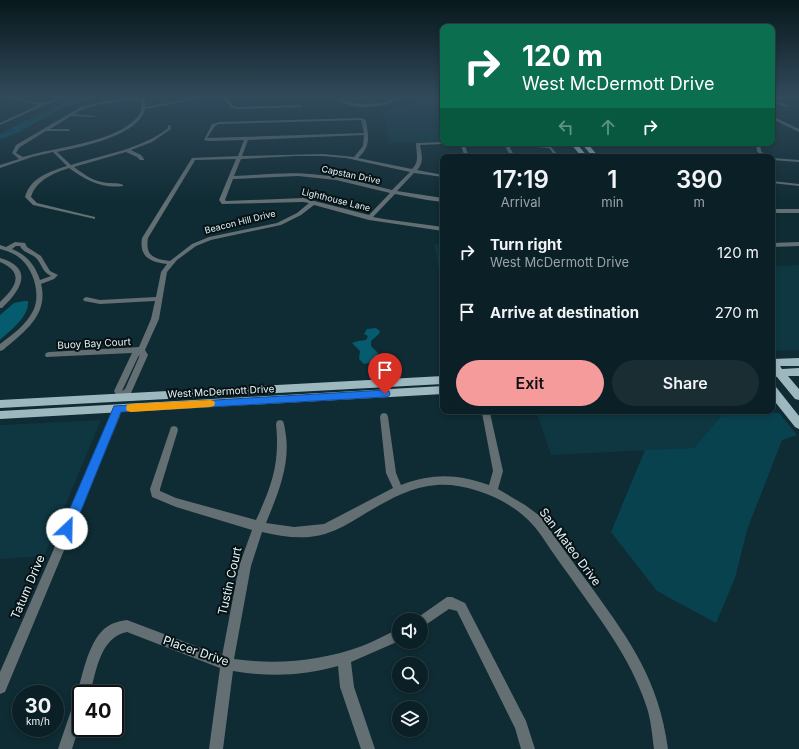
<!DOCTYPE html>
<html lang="en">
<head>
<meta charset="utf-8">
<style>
  body { margin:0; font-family:Inter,sans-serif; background:#192d32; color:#f1f3f6; height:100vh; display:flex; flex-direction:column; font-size:15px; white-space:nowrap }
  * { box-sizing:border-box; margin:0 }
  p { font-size:13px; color:#9aa3a7 }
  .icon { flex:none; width:22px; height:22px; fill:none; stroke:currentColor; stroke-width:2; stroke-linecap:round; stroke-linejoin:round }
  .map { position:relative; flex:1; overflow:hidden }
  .drawer { position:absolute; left:440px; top:154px; width:335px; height:260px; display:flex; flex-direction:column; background:#0b2026; border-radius:8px; box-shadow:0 2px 6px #0003,0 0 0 1px #2b3e43 }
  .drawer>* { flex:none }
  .hud { position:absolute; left:440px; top:24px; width:335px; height:122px; border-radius:8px; box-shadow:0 2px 6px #0003,0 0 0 1px #2b3e43; background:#0b6e4f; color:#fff; overflow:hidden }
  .tools { position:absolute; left:392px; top:613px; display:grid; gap:8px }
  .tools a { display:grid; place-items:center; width:36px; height:36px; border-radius:50%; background:#0b2026; box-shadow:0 2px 6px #0003,0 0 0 1px #2b3e43; font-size:20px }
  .speed { position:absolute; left:12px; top:685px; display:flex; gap:8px; font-size:20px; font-weight:700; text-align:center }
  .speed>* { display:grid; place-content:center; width:52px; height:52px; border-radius:50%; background:#0b2026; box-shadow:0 2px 6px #0003,0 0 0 1px #2b3e43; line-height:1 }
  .speed small { font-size:10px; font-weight:400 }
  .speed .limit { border:2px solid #111; border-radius:6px; background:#fff; color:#111 }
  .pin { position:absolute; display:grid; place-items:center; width:34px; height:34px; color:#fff; margin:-41px -17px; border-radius:50% 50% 50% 0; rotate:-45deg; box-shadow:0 0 4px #0007 }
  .pin .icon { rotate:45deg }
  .me { position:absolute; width:44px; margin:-22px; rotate:24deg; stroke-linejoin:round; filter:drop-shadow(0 0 3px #0008) }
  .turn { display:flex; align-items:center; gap:14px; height:84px; padding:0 16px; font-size:18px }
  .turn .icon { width:52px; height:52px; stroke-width:2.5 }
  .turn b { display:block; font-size:28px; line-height:34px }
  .lanes { display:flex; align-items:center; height:38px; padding:0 16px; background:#0003; justify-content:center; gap:20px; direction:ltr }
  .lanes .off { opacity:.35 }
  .eta { display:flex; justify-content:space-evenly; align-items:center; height:68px; text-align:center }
  .eta b { font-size:24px; font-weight:600; line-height:28px }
  .cta { display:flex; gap:8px; margin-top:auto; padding:8px 16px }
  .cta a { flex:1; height:46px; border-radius:24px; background:#f59b9c; color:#111; font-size:16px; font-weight:600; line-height:46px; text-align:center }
  .cta a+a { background:#192d32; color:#f1f3f6 }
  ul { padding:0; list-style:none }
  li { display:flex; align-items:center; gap:12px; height:60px; padding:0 16px }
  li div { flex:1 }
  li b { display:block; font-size:15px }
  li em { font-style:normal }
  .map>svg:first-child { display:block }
  .built { fill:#0e3741 }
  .green { fill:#09424f }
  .water { fill:#045c6e }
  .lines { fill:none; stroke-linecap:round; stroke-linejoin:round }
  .stream { stroke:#045c6e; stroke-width:1 }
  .minor { fill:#636f73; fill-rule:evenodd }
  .major { fill:#9eb8c0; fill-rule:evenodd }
  .route { fill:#1a73e8; stroke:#114b97 }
  .slow { fill:#f59e0b }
  .labels { text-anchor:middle; stroke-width:4; stroke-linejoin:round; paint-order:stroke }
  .far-street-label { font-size:9px; fill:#e1f2f7; stroke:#071215 }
  .street-label { font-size:10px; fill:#e1f2f7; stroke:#071215 }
  .near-street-label { font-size:12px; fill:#e1f2f7; stroke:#071215 }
</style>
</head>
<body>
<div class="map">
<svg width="799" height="749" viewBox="0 0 799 749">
  <rect width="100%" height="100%" fill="#0f2b33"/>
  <path class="built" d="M 442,100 L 443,142 L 389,143 L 383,111 L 420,102 Z
    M 434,244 L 443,245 L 443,291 Z
    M 799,265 L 799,350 L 772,351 L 772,266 Z
    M 536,411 L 721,411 L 722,415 L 694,448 L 551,455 Z
    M 101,420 L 44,556 L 0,559 L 0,425 Z"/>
  <path class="green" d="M 84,98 L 98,98 L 63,107 L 20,132 L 0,140 L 0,134 L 14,126 L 60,105 Z
    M 721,411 L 758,411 L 759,413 L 779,413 L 797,435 L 782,440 L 747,530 L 735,578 L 716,623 L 657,591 L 611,532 L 645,450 L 694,448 L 722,415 Z"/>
  <path class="water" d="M 24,301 L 28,301 C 30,316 10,331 0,340 L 0,315 L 14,303 Z
    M 376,328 L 380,331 L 379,334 L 371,341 L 371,346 L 378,353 C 376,360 371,363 364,364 L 359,359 L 360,351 L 352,343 L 358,341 L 366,340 L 368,336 L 364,334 L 367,329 Z"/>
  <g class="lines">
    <path class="stream" d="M 0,137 L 18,131 L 20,130 L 13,129 L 28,125 L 65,105 L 89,98"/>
    <path class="minor" d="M 10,98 C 21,98 35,104 43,103 C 50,102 56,98 63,98 L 42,106 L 0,125 L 0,123 L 39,105 Z
      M 145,98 L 145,107 L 194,98 L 203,98 L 145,109 C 139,136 80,147 57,152 L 71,165 C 104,154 140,150 168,128 L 168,125 L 170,125 L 171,129 L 152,142 L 131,150 L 141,155 L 144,159 L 144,160 L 140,160 L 137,157 L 126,152 L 74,167 C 82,173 91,180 102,182 C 109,184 118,182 123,185 L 123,186 C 103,189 85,180 69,168 C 54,173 36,180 31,197 L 37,203 L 95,217 L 95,219 L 33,205 L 25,197 C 26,194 27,190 29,188 C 36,176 54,170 67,166 L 53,152 L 32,157 L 0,168 L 0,165 L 19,159 L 12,153 L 16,145 L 81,107 L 105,101 ZM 141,100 C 141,105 142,111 139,115 C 118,143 54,147 23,157 L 16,153 L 20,147 L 46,131 L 70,131 L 69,129 L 50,129 L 71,116 L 94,117 L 96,116 L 74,114 C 95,102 118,102 141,100 Z
      M 224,98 L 228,98 L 233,106 L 238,107 L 301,105 L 303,106 L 301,107 L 238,109 L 231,108 Z
      M 335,98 L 340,98 L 351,103 L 365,104 L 381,103 L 396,98 L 401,98 C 384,109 351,111 335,98 Z
      M 440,98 L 443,98 L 443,100 Z
      M 772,100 L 787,105 L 788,106 L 786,107 L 772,102 Z
      M 772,116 L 799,129 L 799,132 L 772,119 Z
      M 362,118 L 366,120 C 368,136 372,145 358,158 L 412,169 C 420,161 416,153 416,143 L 443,142 L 443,143 L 445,143 L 443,144 L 420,145 C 422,155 424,163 417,170 L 443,175 L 443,177 L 414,173 L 397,191 L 443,198 L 443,202 L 427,200 L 395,194 L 373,217 L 384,219 L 443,227 L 443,231 L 369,220 L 314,205 L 301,215 L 281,225 L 211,240 L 196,246 L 177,260 L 167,272 L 159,319 L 145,350 L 148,355 L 131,393 L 124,399 L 118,399 L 114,391 L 132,353 L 46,357 L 45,355 L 46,353 L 49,352 L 139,347 L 151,319 L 155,301 L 100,304 L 84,301 L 83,299 L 86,297 L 100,300 L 156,297 L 161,272 L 167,264 C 150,262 139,257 142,238 L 192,158 L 238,156 L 244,140 L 209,141 L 204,140 L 212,124 L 219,122 ZM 361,120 L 364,133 L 207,138 L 215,126 L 219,124 ZM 364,135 L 363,146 L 354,157 L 323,154 L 242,156 L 248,140 ZM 296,156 L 323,156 L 346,158 L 410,172 L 392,190 C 368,184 345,177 320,175 C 292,171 262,175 234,176 L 241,159 ZM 236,159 L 219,200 L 222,204 L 303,202 L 309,203 L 297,213 L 277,223 L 209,237 L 192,244 L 170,261 C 154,259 145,256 148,238 L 194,162 L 195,160 ZM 298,176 L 336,180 L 390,193 L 369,215 L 303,198 L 226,201 L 225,200 L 233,179 ZM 140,355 L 125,389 L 122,391 L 138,357 Z
      M 460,143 L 464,143 L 469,157 L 465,157 Z
      M 495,143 L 550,146 L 560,157 L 556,157 L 549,148 L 511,145 L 510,148 L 515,157 L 511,157 L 506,148 L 507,145 Z
      M 756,143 L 760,143 L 761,151 L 767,157 L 762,157 L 757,151 Z
      M 772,158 L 799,160 L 799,162 L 772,160 Z
      M 772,181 L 799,184 L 799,186 L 772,183 Z
      M 772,209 L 799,209 L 799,213 L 772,213 Z
      M 15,242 L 25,243 L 27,247 L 41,256 L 50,271 L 58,275 L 54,279 L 41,284 C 49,315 24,332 3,350 L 0,351 L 0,344 C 12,335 26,325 33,311 C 41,296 34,271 22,260 C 16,254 8,251 0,249 L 0,245 L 6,247 ZM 16,246 L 20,246 C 23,253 31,253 36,258 C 42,264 42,272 51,276 L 40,280 C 35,265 27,255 12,249 Z
      M 799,242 L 799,246 L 772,247 L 772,243 Z
      M 0,258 C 34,268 22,289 2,308 L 0,308 L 0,302 C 16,287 25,273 0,262 Z
      M 117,406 L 120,407 L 121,409 L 120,416 L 5,692 L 0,694 L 0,672 L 112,416 L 114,407 Z
      M 483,411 L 489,411 L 490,413 L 503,471 L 498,489 L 525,505 L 540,516 C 557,540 574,564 592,588 C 631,642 659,681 668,749 L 654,749 C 652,734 651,719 646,705 C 630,657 599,618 571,578 C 562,566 553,553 545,541 C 541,535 537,529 532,524 C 511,500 469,483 437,485 C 403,487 373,510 344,526 C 338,529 331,532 325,534 C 305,540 282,537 262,532 L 251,566 L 234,659 C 278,665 321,661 362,646 C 375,641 387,634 399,629 L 399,641 L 351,662 L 354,687 L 375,749 L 361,749 L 340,687 L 338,666 C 304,676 268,677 233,671 L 223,749 L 209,749 L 220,668 L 127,632 C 100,637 96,672 90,694 L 81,694 L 81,721 L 72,749 L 58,749 C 64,731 70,714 76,696 C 83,675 87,645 104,629 C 111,623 119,621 127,620 L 222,656 L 239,566 L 252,530 L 176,507 L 152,497 L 150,489 L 171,427 L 174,426 L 177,427 L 178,430 L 160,489 L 160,491 L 176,498 L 256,520 C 272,485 280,463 276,424 L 277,421 L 280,420 L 283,421 C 285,426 285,431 286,436 C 290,466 277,496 266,523 L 294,527 L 324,524 L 393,488 L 386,473 L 380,417 L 381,414 L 384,413 L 387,414 L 388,417 L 396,473 L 401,485 C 434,473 457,474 489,485 L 493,471 L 482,413 Z
      M 447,597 L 452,597 L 465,603 L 526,721 L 535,749 L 521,749 L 515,728 L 457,611 L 449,609 L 421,628 L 421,620 L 416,620 L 417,618 Z"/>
    <path class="major" d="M 570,143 L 576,143 L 588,157 L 582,157 Z
      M 581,143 L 587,143 L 599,157 L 593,157 Z
      M 799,358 L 799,366 L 780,366 L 782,369 L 799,368 L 799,376 L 788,376 L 799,389 L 799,400 L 795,399 L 777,377 L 772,375 L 772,359 Z
      M 443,376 L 443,384 L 0,408 L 0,400 Z
      M 443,386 L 443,394 L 0,419 L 0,411 Z
      M 772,386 L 776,387 L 799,416 L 799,429 L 795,427 L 772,398 Z"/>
  </g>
  <linearGradient id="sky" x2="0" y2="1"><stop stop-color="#08181c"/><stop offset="0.48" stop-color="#314a5b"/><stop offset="1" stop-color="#314a5b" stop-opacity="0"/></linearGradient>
  <rect width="799" height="203" fill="url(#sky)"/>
  <path class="route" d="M 385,390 L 389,391 L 390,394 L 389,396 L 385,397 L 121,412 L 72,533 L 67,534 L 63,533 L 61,529 L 114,406 Z"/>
  <path class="slow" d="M 210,400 L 214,401 L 215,403 L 214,406 L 210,407 L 131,412 L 127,411 L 126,408 L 127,405 L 131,404 Z"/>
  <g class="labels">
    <g class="far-street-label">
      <text transform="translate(351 175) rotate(12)" y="3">Capstan Drive</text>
      <text transform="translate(336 200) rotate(14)" y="3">Lighthouse Lane</text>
      <text transform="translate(240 222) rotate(-14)" y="3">Beacon Hill Drive</text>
    </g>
    <g class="street-label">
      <text transform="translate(94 343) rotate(-3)" y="4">Buoy Bay Court</text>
      <text transform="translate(221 391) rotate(-3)" y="4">West McDermott Drive</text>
    </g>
    <g class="near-street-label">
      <text transform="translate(570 547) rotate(53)" y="4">San Mateo Drive</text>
      <text transform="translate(230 581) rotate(-77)" y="4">Tustin Court</text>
      <text transform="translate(28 587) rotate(-67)" y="4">Tatum Drive</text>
      <text transform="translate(196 651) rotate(19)" y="4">Placer Drive</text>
    </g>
  </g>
</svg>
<div class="tools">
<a><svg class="icon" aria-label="sound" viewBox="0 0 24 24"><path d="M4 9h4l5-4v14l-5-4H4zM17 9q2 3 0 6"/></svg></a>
<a><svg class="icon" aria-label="search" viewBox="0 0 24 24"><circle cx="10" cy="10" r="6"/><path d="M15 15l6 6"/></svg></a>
<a><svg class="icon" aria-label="layers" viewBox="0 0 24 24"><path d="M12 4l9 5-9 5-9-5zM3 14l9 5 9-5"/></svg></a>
</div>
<div class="speed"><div>30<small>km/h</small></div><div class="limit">40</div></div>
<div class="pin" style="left:385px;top:394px;background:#d93025"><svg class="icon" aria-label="arrive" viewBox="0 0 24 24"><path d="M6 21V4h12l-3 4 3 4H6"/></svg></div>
<svg class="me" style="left:67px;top:529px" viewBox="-20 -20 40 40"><circle r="19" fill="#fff"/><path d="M0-13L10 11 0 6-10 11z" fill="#1a73e8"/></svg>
<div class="hud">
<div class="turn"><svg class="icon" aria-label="right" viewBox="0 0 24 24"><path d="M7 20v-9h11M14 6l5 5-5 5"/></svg><div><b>120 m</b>West McDermott Drive</div></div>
<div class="lanes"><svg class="icon off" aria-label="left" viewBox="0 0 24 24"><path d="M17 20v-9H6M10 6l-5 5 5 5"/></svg><svg class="icon off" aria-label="ahead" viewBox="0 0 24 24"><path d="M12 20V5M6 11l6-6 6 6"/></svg><svg class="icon" aria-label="right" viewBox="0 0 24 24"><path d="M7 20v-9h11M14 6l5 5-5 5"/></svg></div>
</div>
<section class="drawer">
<div class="eta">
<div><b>17:19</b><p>Arrival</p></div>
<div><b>1</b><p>min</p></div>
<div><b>390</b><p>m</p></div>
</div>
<ul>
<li><svg class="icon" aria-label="right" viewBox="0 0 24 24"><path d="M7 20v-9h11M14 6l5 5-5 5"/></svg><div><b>Turn right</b><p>West McDermott Drive</p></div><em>120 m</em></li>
<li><svg class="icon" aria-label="arrive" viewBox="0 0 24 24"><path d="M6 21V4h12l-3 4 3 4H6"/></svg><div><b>Arrive at destination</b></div><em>270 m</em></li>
</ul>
<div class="cta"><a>Exit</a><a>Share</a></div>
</section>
</div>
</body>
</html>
